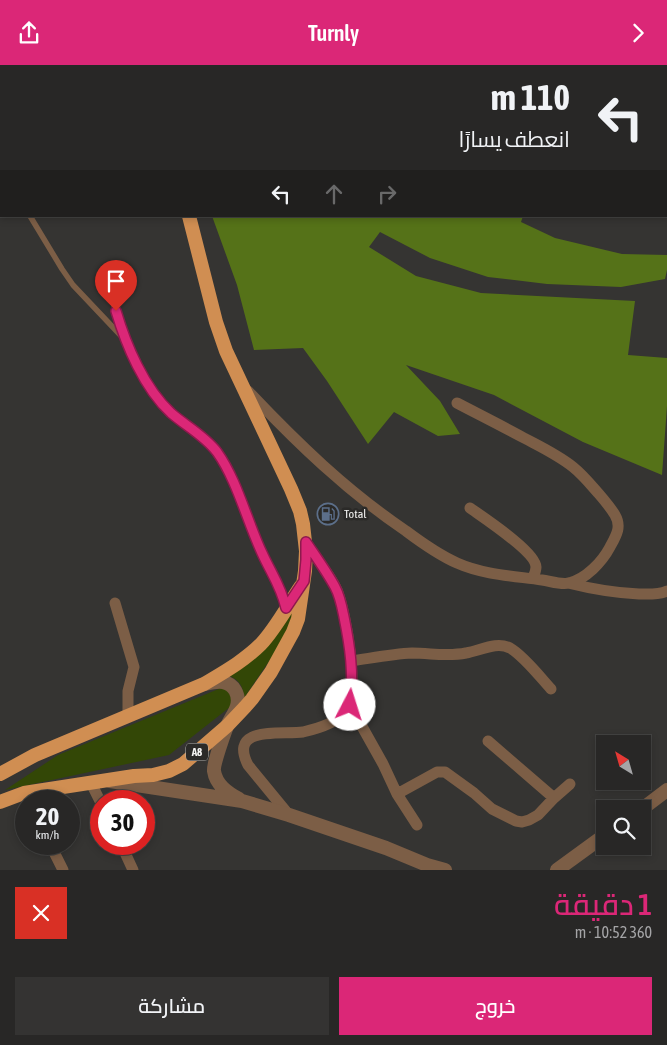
<!DOCTYPE html>
<html lang="ar">
<head>
<meta charset="utf-8">
<style>
  body { margin:0; font-family:"Asap Condensed",Cairo,sans-serif; background:#343332; color:#f1f3f6; direction:rtl; height:100vh; display:flex; flex-direction:column; font-size:19px; white-space:nowrap }
  * { box-sizing:border-box; margin:0 }
  p { font-size:16px; color:#a5a5a7 }
  .icon { flex:none; width:28px; height:28px; fill:none; stroke:currentColor; stroke-width:2; stroke-linecap:round; stroke-linejoin:round }
  .map { position:relative; height:805px; overflow:hidden; direction:ltr }
  .panel { display:flex; flex-direction:column; background:#282726; flex:1 }
  .panel>* { flex:none }
  .top-card { position:absolute; left:0px; top:0px; width:668px; height:152px; box-shadow:0 2px 8px #0003,0 0 0 1px #444443; direction:rtl; background:#282726; color:#f1f3f6; overflow:hidden }
  .needle { width:32px; rotate:323deg }
  .controls { position:absolute; left:596px; top:670px; display:grid; gap:10px }
  .controls a { display:grid; place-items:center; width:55px; height:55px; border-radius:0px; background:#282726; box-shadow:0 2px 8px #0003,0 0 0 1px #444443; font-size:25px }
  .speed { position:absolute; left:15px; top:725px; display:flex; gap:10px; font-size:25px; font-weight:700; text-align:center }
  .speed>* { display:grid; place-content:center; width:65px; height:65px; border-radius:50%; background:#282726; box-shadow:0 2px 8px #0003,0 0 0 1px #444443; line-height:1 }
  .speed small { font-size:12px; font-weight:400 }
  .speed .limit { border:8px solid #d22; background:#fff; color:#111 }
  .pin { position:absolute; display:grid; place-items:center; width:42px; height:42px; color:#fff; margin:-51px -21px; border-radius:50% 50% 50% 0; rotate:-45deg; box-shadow:0 0 5px #0007 }
  .pin .icon { rotate:45deg }
  .me { position:absolute; width:55px; margin:-28px; rotate:5deg; stroke-linejoin:round; filter:drop-shadow(0 0 4px #0008) }
  .turn { display:flex; align-items:center; gap:18px; height:105px; padding:0 15px; font-size:22px }
  .turn .icon { width:65px; height:65px; stroke-width:2.5 }
  .turn b { display:block; font-size:35px; line-height:42px }
  .lanes { display:flex; align-items:center; height:48px; padding:0 15px; background:#0003; justify-content:center; gap:25px; direction:ltr }
  .lanes .off { opacity:.35 }
  .round { display:grid; place-items:center; flex:none; width:52px; height:52px; border-radius:0px; background:#343332 }
  .head { display:flex; align-items:center; justify-content:space-between; height:85px; padding:0 15px }
  h1 { font-size:30px; font-weight:600; line-height:38px; color:#db2777 }
  .cta { display:flex; gap:10px; margin-top:auto; padding:10px 15px }
  .cta a { flex:1; height:58px; border-radius:0px; background:#db2777; color:#fff; font-size:20px; font-weight:600; line-height:58px; text-align:center }
  .cta a+a { background:#343332; color:#f1f3f6 }
  header { display:flex; justify-content:space-between; align-items:center; height:65px; padding:0 15px; background:#db2777; color:#fff; font-size:22px; font-weight:600 }
  .map>svg:first-child { display:block }
  .green { fill:#334706 }
  .forest { fill:#557218 }
  .lines { fill:none; stroke-linecap:round; stroke-linejoin:round }
  .service { stroke:#7c5e46; stroke-width:5.5 }
  .minor { stroke:#7c5e46; stroke-width:11 }
  .tertiary { stroke:#7c5e46; stroke-width:14 }
  .trunk { stroke:#d08e52; stroke-width:14 }
  .route-casing { stroke:#8e194d; stroke-width:12 }
  .route { stroke:#db2777; stroke-width:9 }
  .labels { text-anchor:middle; stroke-width:5; stroke-linejoin:round; paint-order:stroke }
  .shield { fill:#2b2a28; stroke:#b8b7b5; stroke-width:1 }
  .shield-label { font-size:11px; font-weight:bold; fill:#f4f4f2 }
  .poi-label { font-size:12px; fill:#f4f4f2; stroke:#2b2a28; text-anchor:start }
</style>
</head>
<body>
<header><svg class="icon" aria-label="forward" viewBox="0 0 24 24"><path d="M9 5l7 7-7 7"/></svg>Turnly<svg class="icon" aria-label="share" viewBox="0 0 24 24"><path d="M12 15V3M7 8l5-5 5 5M5 13v7h14v-7"/></svg></header>
<div class="map">
<svg width="667" height="805" viewBox="0 0 667 805">
  <rect width="100%" height="100%" fill="#353432"/>
  <path class="green" d="M 297,536 L 292,553 L 278,583 L 244,633 C 243,621 240,616 230,611 Z
    M 221,623 L 228,625 L 233,636 L 230,642 L 169,690 L 5,725 L 58,690 Z"/>
  <path class="forest" d="M 179,0 L 472,0 L 473,1 L 179,1 Z
    M 212,151 L 523,151 L 521,157 L 555,173 L 622,189 L 667,190 L 667,205 L 665,214 L 621,222 L 547,219 L 488,212 L 430,193 L 380,167 L 369,182 L 416,211 L 481,228 L 635,236 L 628,290 L 667,293 L 667,341 L 662,410 L 583,377 L 494,330 L 406,300 L 440,336 L 460,369 L 438,371 L 394,347 L 368,379 L 327,316 L 303,283 L 254,285 L 237,220 Z"/>
  <g class="lines">
    <path class="service" d="M 0,104 L 1,106
      M 30,151 L 62,204 L 73,220 L 124,274
      M 104,210 L 120,259 L 126,277 L 147,319 L 168,344 L 207,376 L 217,388 L 237,426 L 262,488 L 281,524 L 286,541"/>
    <path class="minor" d="M 637,1 L 637,0
      M 248,326 C 297,378 347,426 406,466 C 422,478 439,490 457,498 C 484,510 514,511 542,515 C 550,516 561,520 569,518 C 586,514 602,497 610,482 C 616,471 622,462 615,450 C 611,443 605,436 599,429 C 591,420 583,410 573,402 C 558,390 541,382 524,373 C 502,361 480,350 457,338
      M 470,443 C 484,453 536,487 536,502 C 536,506 534,510 533,513
      M 568,518 C 592,524 615,528 639,529 C 649,529 658,530 667,526
      M 115,538 L 134,602 L 128,626 L 128,651
      M 351,596 C 372,593 392,589 412,588 C 431,588 447,592 466,588 C 480,586 496,576 510,583 C 524,591 540,612 551,624
      M 350,640 L 383,699 L 397,729 L 417,760
      M 91,718 L 101,738
      M 397,729 L 437,707 L 445,707 L 474,728 L 492,744 L 516,756 L 522,757 L 529,755 L 538,750 L 554,733 L 488,676
      M 554,733 L 570,719
      M 289,750 L 248,700 C 228,660 281,670 303,667 C 316,664 335,659 344,648 C 361,629 346,548 337,525 C 330,510 315,491 305,477
      M 50,779 L 63,805
      M 121,779 L 133,805"/>
    <path class="tertiary" d="M 204,619 C 209,618 217,616 223,617 C 234,619 240,630 237,641 C 235,648 230,654 227,661 C 224,669 213,700 214,706 C 216,720 228,728 239,734
      M 110,716 L 242,736 L 289,750 L 386,783 L 427,800 L 445,805
      M 642,744 L 667,725
      M 557,805 L 605,770"/>
    <path class="trunk" d="M 153,0 L 154,1
      M 0,709 L 35,690 L 204,619 C 224,607 244,596 261,579 C 276,563 288,540 301,521
      M 0,737 L 24,728 L 134,711 L 153,710 L 169,706 L 183,699 L 227,661 L 245,642 L 252,634 L 271,607 L 293,567 L 298,554 L 305,506 L 306,486 L 303,459 L 300,446 L 291,424 L 226,286 L 216,257 L 189,151"/>
  </g>
  <g class="lines">
    <g class="route-casing">
      <path id="route" d="M 116,246 C 126,280 144,323 171,348 C 186,361 205,371 217,387 C 237,415 247,456 262,488 C 271,508 281,521 286,543 L 304,516 L 306,495 L 306,477 C 316,492 327,507 335,522 C 340,531 342,542 344,552 C 350,581 354,609 350,640"/>
    </g>
    <use href="#route" class="route"/>
  </g>
  <defs>
    <g id="fuel-ring" transform="scale(1.125)"><circle r="9.5" fill="#2b2a28" stroke="#5c6f8a" stroke-width="1.5"/><path d="M-5.5-6h7V0h2V4h1.3V-2.5L3-4.5l.8-.8L6-3V5H2.5V1h-1V6h-7ZM-4.2-4.7v3.2H.2V-4.7Z" fill="#5c6f8a"/></g>
  </defs>
  <g fill-rule="evenodd">
    <use href="#fuel-ring" x="328" y="449"/>
  </g>
  <g class="labels">
    <rect class="shield" x="186" y="678.5" width="22" height="17" rx="4"/>
    <g class="shield-label">
      <text x="197" y="691">A8</text>
    </g>
    <g class="poi-label">
      <text x="344" y="453">Total</text>
    </g>
  </g>
</svg>
<div class="controls">
<a><svg class="needle" viewBox="-14 -14 28 28"><path d="M0-13l5 13h-10z" fill="#e53935"/><path d="M0 13l5-13h-10z" fill="#a5a5a7"/></svg></a>
<a><svg class="icon" aria-label="search" viewBox="0 0 24 24"><circle cx="10" cy="10" r="6"/><path d="M15 15l6 6"/></svg></a>
</div>
<div class="speed"><div>20<small>km/h</small></div><div class="limit">30</div></div>
<div class="pin" style="left:116px;top:246px;background:#d93025"><svg class="icon" aria-label="arrive" viewBox="0 0 24 24"><path d="M6 21V4h12l-3 4 3 4H6"/></svg></div>
<svg class="me" style="left:350px;top:640px" viewBox="-20 -20 40 40"><circle r="19" fill="#fff"/><path d="M0-13L10 11 0 6-10 11z" fill="#db2777"/></svg>
<div class="top-card">
<div class="turn"><svg class="icon" aria-label="left" viewBox="0 0 24 24"><path d="M17 20v-9H6M10 6l-5 5 5 5"/></svg><div><b>110 m</b>انعطف يسارًا</div></div>
<div class="lanes"><svg class="icon" aria-label="left" viewBox="0 0 24 24"><path d="M17 20v-9H6M10 6l-5 5 5 5"/></svg><svg class="icon off" aria-label="ahead" viewBox="0 0 24 24"><path d="M12 20V5M6 11l6-6 6 6"/></svg><svg class="icon off" aria-label="right" viewBox="0 0 24 24"><path d="M7 20v-9h11M14 6l5 5-5 5"/></svg></div>
</div>
</div>
<section class="panel">
<div class="head"><div><h1>1 دقيقة</h1><p>360 m · 10:52</p></div><a class="round" style="background:#d93025;color:#fff"><svg class="icon" aria-label="close" viewBox="0 0 24 24"><path d="M6 6l12 12M18 6L6 18"/></svg></a></div>
<div class="cta"><a>خروج</a><a>مشاركة</a></div>
</section>
</body>
</html>
